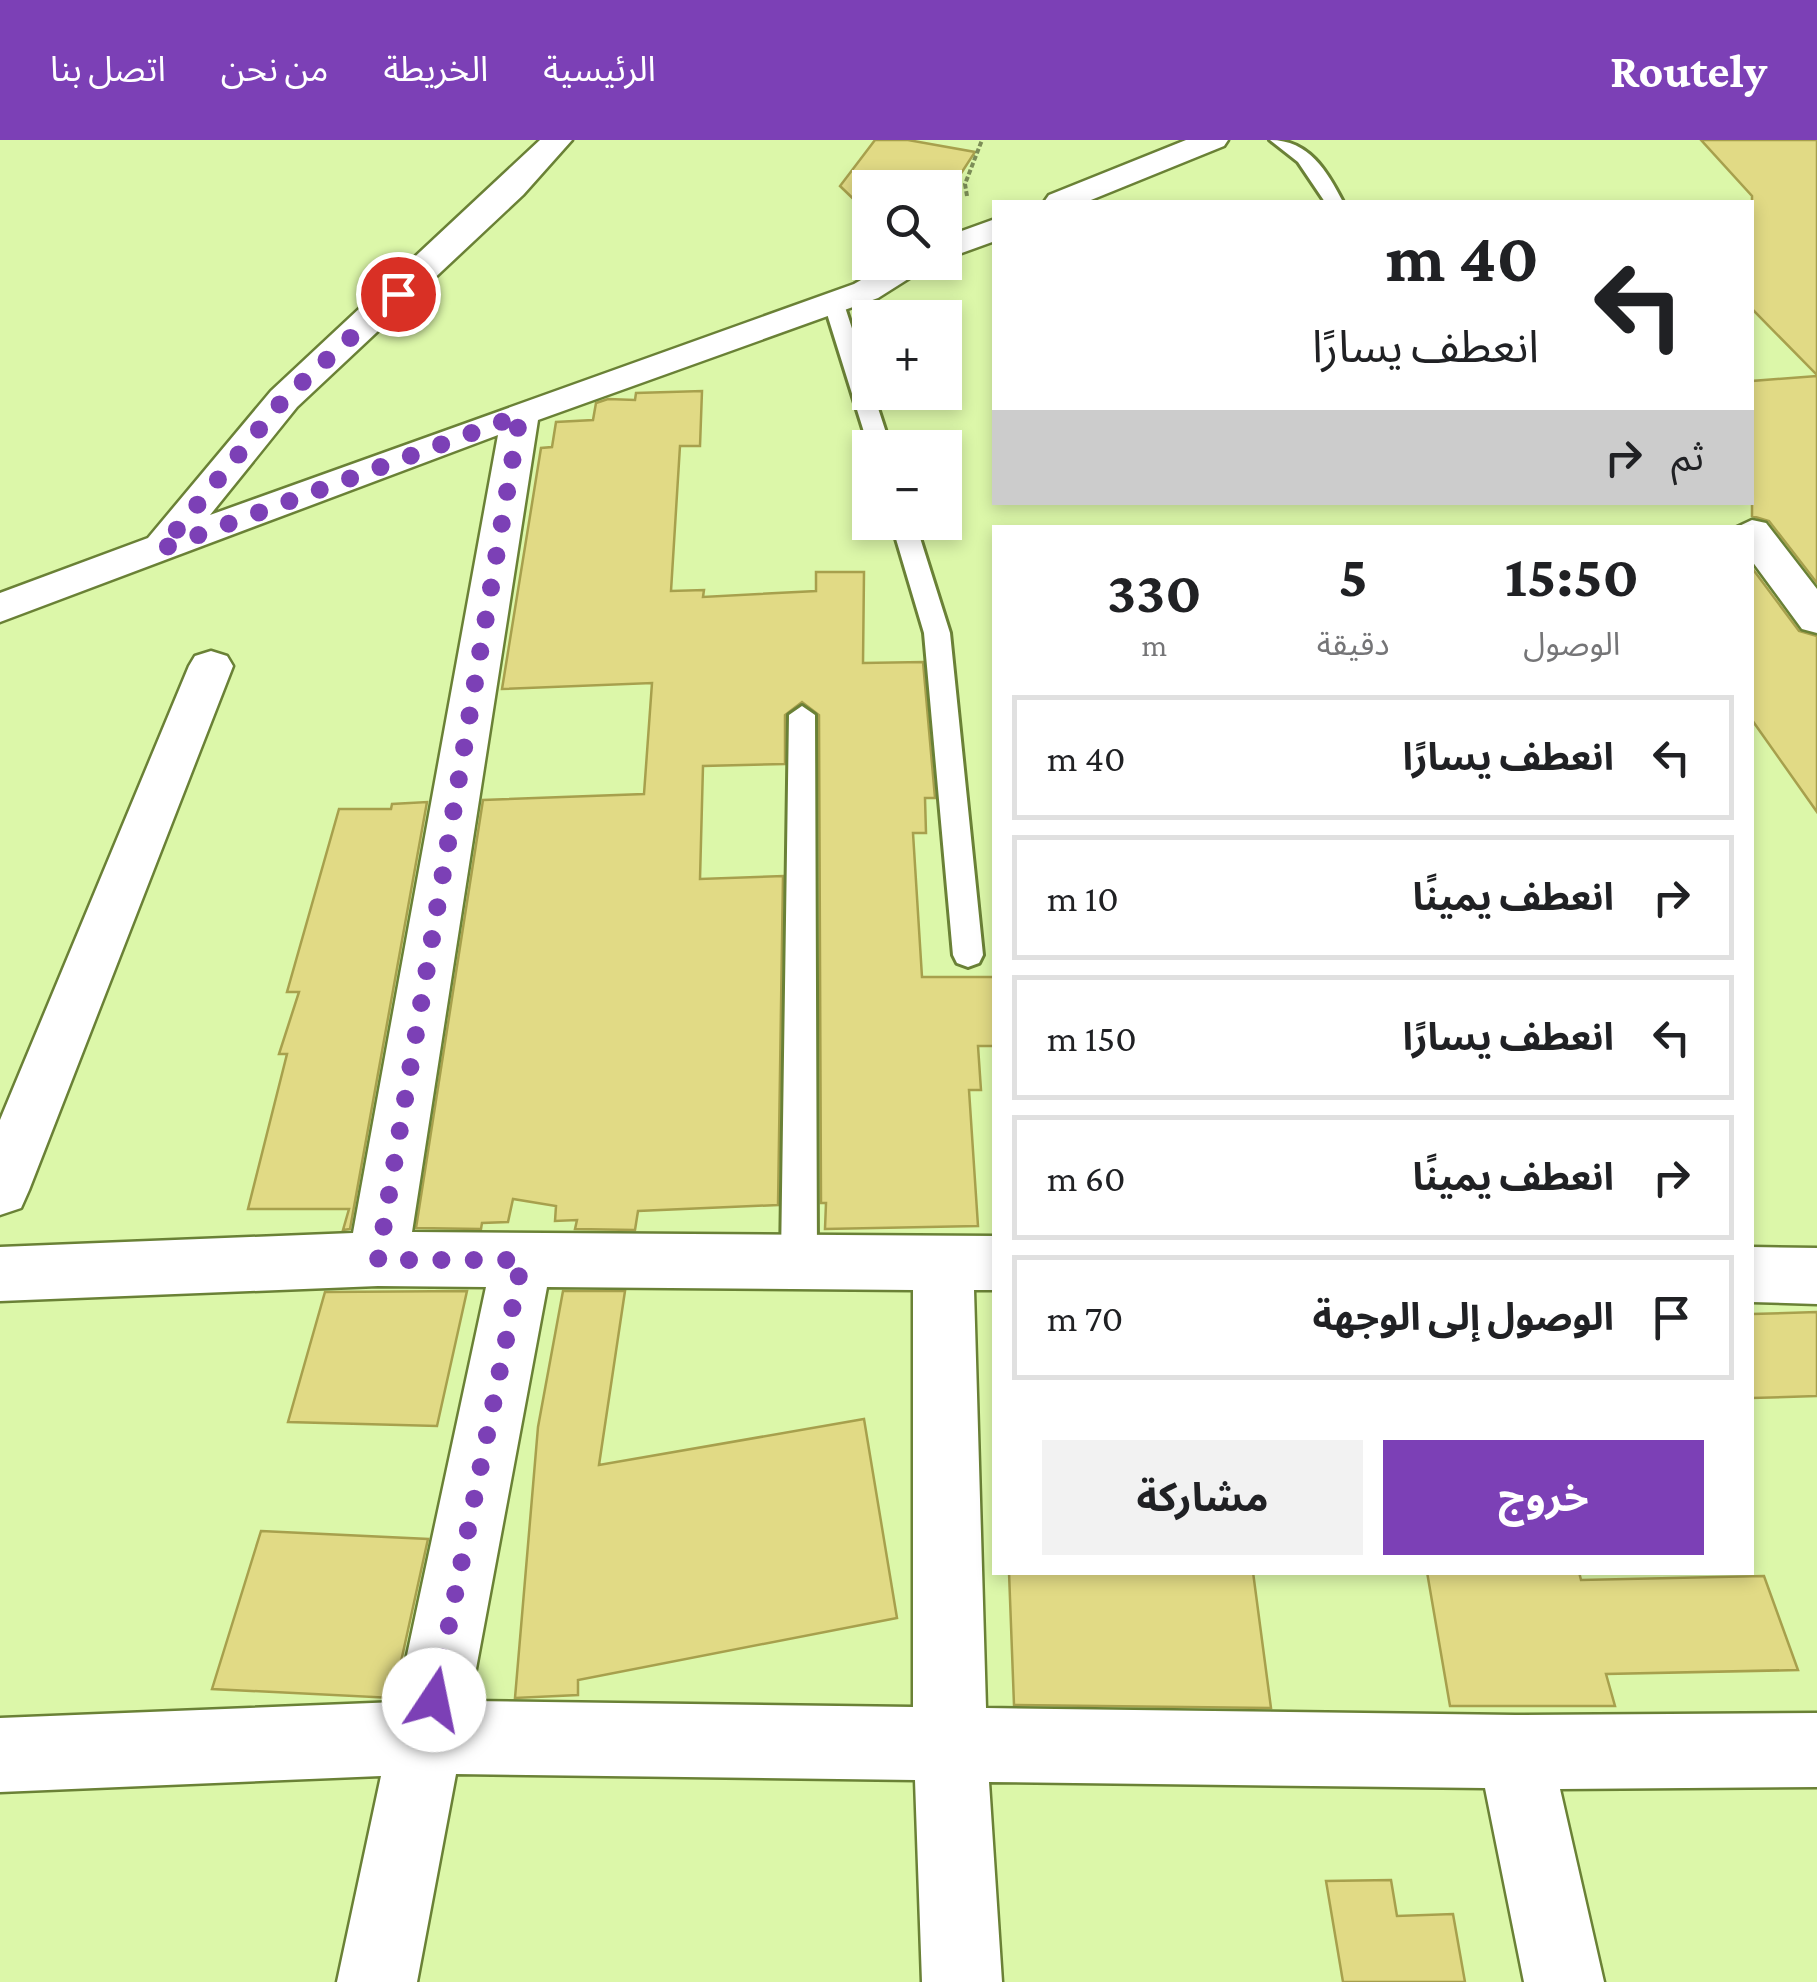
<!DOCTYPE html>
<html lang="ar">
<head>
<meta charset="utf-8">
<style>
  body { margin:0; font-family:"Crimson Pro","Noto Sans Arabic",serif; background:#f2f2f2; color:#202124; direction:rtl; height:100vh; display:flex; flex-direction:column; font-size:38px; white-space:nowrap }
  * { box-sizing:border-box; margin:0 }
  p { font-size:32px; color:#757577 }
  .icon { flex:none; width:55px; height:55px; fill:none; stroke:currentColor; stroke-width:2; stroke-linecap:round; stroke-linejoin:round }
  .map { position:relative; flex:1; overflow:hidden; direction:ltr }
  .details { position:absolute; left:992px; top:385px; width:762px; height:1050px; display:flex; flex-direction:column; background:#fff; border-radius:0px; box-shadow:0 5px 15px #0003; direction:rtl }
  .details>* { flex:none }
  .top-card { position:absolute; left:992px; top:60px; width:762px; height:305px; border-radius:0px; box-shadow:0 5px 15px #0003; direction:rtl; background:#fff; color:#202124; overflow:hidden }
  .tools { position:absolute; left:852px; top:30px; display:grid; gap:20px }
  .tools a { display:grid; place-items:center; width:110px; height:110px; border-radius:0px; background:#fff; box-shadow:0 5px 15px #0003; font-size:50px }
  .pin { position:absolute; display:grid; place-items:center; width:85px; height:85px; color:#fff; margin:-42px; border:5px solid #fff; border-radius:50%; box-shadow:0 2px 10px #0007 }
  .me { position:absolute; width:110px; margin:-55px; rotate:11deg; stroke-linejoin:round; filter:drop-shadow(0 0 8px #0008) }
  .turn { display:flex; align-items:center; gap:35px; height:210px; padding:0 50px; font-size:45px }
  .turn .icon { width:130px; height:130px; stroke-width:2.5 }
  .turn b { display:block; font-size:70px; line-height:85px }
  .then { display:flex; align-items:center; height:95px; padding:0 50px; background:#0003; gap:20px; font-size:38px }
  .eta { display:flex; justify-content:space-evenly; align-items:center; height:170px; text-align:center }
  .eta b { font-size:60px; font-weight:700; line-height:70px }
  .primary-button { display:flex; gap:20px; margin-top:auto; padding:20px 50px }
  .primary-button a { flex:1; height:115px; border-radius:0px; background:#7c40b6; color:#fff; font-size:40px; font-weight:700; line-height:115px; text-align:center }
  .primary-button a+a { background:#f2f2f2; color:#202124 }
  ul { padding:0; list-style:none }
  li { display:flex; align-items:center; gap:30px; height:125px; margin:0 20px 15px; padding:0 30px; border:5px solid #e0e0e0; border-radius:0px }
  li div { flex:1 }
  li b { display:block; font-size:38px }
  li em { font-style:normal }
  header { display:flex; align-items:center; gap:60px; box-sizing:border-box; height:140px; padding:0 50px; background:#7c40b6; color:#fff }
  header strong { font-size:48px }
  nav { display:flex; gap:55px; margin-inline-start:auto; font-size:35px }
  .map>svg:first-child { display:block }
  .building { fill:#e1da85; stroke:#a7a04d; stroke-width:2.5 }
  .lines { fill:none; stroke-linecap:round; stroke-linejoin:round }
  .service-casing { stroke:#6a8136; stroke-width:6 }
  .minor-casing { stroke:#6a8136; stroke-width:5 }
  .path { stroke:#7c8e57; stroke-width:4; stroke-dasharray:5 2.5; stroke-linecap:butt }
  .service { fill:#fff; fill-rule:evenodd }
  .minor { fill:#fff; fill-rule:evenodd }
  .route { stroke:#7c40b6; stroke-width:18; stroke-dasharray:0 32.4 }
</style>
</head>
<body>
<header>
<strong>Routely</strong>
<nav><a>الرئيسية</a><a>الخريطة</a><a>من نحن</a><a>اتصل بنا</a></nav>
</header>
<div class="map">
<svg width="1817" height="1842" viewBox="0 0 1817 1842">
  <rect width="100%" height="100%" fill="#dcf7a9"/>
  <path class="building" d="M 875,0 L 908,0 L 975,12 L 945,58 L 945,48 L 870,48 L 870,75 L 840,46 Z
    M 1701,0 L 1817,0 L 1817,235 L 1752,169 L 1752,56 Z
    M 1817,236 L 1817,443 L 1769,381 L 1752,376 L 1752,241 Z
    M 702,251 L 700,306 L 680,306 L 671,451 L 704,450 L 703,457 L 816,451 L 816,432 L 864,432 L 863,523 L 923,522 L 935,658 L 925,658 L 926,693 L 913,693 L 922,837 L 995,837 L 995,906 L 978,906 L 981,950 L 969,950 L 978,1086 L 825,1089 L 826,1063 L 821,1063 L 819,575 L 802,562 L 785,575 L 785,624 L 703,626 L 700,739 L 783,736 L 778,1065 L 638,1071 L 635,1090 L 575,1089 L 577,1080 L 555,1081 L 556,1066 L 513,1059 L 508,1082 L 482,1083 L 481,1089 L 416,1088 L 483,660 L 644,654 L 652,543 L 502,549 L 541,308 L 552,307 L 556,282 L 593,280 L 596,263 L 608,259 L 635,260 L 636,253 Z
    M 1752,428 L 1799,491 L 1817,496 L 1817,672 L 1752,580 Z
    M 427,662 L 350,1089 L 343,1090 L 349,1069 L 248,1069 L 287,914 L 279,914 L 299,852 L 287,852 L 339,669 L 391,669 L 392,664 Z
    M 467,1151 L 437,1286 L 288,1282 L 325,1152 Z
    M 563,1151 L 625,1151 L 599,1325 L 864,1279 L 897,1478 L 578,1540 L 578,1555 L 515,1558 L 538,1287 Z
    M 1817,1172 L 1817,1256 L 1752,1258 L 1752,1174 Z
    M 261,1391 L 428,1399 L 393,1558 L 212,1549 Z
    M 1009,1432 L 1253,1432 L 1271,1568 L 1014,1565 Z
    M 1427,1432 L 1579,1432 L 1581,1440 L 1764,1436 L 1798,1530 L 1606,1534 L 1615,1566 L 1450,1566 Z
    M 1391,1740 L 1397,1776 L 1453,1774 L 1465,1842 L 1343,1842 L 1326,1741 Z"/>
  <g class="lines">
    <g class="service-casing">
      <path id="service" d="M 1270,0 C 1309,0 1327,31 1343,62 L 1325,62 L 1298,22 Z
        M 834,158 L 844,164 L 891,308 L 869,308 L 824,164 Z
        M 891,382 L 915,382 L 950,493 L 983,815 L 979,823 L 968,827 L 957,823 L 953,815 L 924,493 Z
        M 802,566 L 815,575 L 817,1119 L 812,1130 L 799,1135 L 786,1130 L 781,1119 L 789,575 Z"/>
    </g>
    <g class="minor-casing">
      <path id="minor" d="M 540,0 L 572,0 L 523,55 L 297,267 L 210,375 L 854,144 L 893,122 L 935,122 L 878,158 L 538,280 L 412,1092 L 995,1096 L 995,1150 L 974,1150 L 986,1568 L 1515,1575 L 1817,1573 L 1817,1647 L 1560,1649 L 1604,1842 L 1524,1842 L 1485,1648 L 989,1642 L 1002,1842 L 922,1842 L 915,1640 L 456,1634 L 417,1842 L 337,1842 L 381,1636 L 0,1652 L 0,1578 L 397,1562 L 486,1147 L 378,1146 L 0,1161 L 0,1107 L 353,1093 L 498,295 L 0,482 L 0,453 L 148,398 L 271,251 ZM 547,1147 L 913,1150 L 913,1567 L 470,1561 Z
        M 1186,0 L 1228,0 L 1224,6 L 1086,62 L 1044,62 L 1049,55 Z
        M 995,79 L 995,101 L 945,119 L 945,97 Z
        M 1752,380 L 1766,383 L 1817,449 L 1817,493 L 1802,489 L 1752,421 L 1752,388 L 1735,388 Z
        M 211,511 L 227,516 L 233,526 L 29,1050 L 21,1068 L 0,1075 L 0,980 L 189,526 L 195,516 Z
        M 1752,1107 L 1817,1108 L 1817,1164 L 1752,1162 Z"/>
    </g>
    <path class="path" d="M 967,56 L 965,44 L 982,0"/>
    <use href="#service" class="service"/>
    <use href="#minor" class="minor"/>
  </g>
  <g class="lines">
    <path class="route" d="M 398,154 L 284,259 L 161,409 L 520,275 L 378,1120 L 522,1120 L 434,1560"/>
  </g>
</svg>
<div class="tools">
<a><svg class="icon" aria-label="search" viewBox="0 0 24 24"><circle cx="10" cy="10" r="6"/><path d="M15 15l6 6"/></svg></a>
<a>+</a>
<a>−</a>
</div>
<div class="pin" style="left:398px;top:154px;background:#d93025"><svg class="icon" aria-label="arrive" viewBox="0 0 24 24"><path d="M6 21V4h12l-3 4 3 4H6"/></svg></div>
<svg class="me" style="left:434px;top:1560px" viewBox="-20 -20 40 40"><circle r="19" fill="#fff"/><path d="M0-13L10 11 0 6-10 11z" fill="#7c40b6"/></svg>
<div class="top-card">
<div class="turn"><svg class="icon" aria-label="left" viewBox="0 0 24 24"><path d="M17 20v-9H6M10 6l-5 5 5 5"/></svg><div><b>40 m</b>انعطف يسارًا</div></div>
<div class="then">ثم<svg class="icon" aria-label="right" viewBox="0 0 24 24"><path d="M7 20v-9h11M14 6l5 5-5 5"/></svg></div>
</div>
<section class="details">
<div class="eta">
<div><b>15:50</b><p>الوصول</p></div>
<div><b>5</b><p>دقيقة</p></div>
<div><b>330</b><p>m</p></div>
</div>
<ul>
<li><svg class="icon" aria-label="left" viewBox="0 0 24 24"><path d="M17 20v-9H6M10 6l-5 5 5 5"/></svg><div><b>انعطف يسارًا</b></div><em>40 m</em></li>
<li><svg class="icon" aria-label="right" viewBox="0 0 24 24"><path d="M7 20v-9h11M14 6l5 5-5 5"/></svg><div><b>انعطف يمينًا</b></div><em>10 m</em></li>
<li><svg class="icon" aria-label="left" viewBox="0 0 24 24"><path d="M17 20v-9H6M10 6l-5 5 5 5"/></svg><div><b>انعطف يسارًا</b></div><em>150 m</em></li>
<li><svg class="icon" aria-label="right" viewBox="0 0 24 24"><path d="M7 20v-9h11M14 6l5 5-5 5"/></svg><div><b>انعطف يمينًا</b></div><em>60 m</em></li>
<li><svg class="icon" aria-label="arrive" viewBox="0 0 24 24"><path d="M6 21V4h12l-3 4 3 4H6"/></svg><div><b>الوصول إلى الوجهة</b></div><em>70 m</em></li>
</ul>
<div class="primary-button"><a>خروج</a><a>مشاركة</a></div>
</section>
</div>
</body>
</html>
